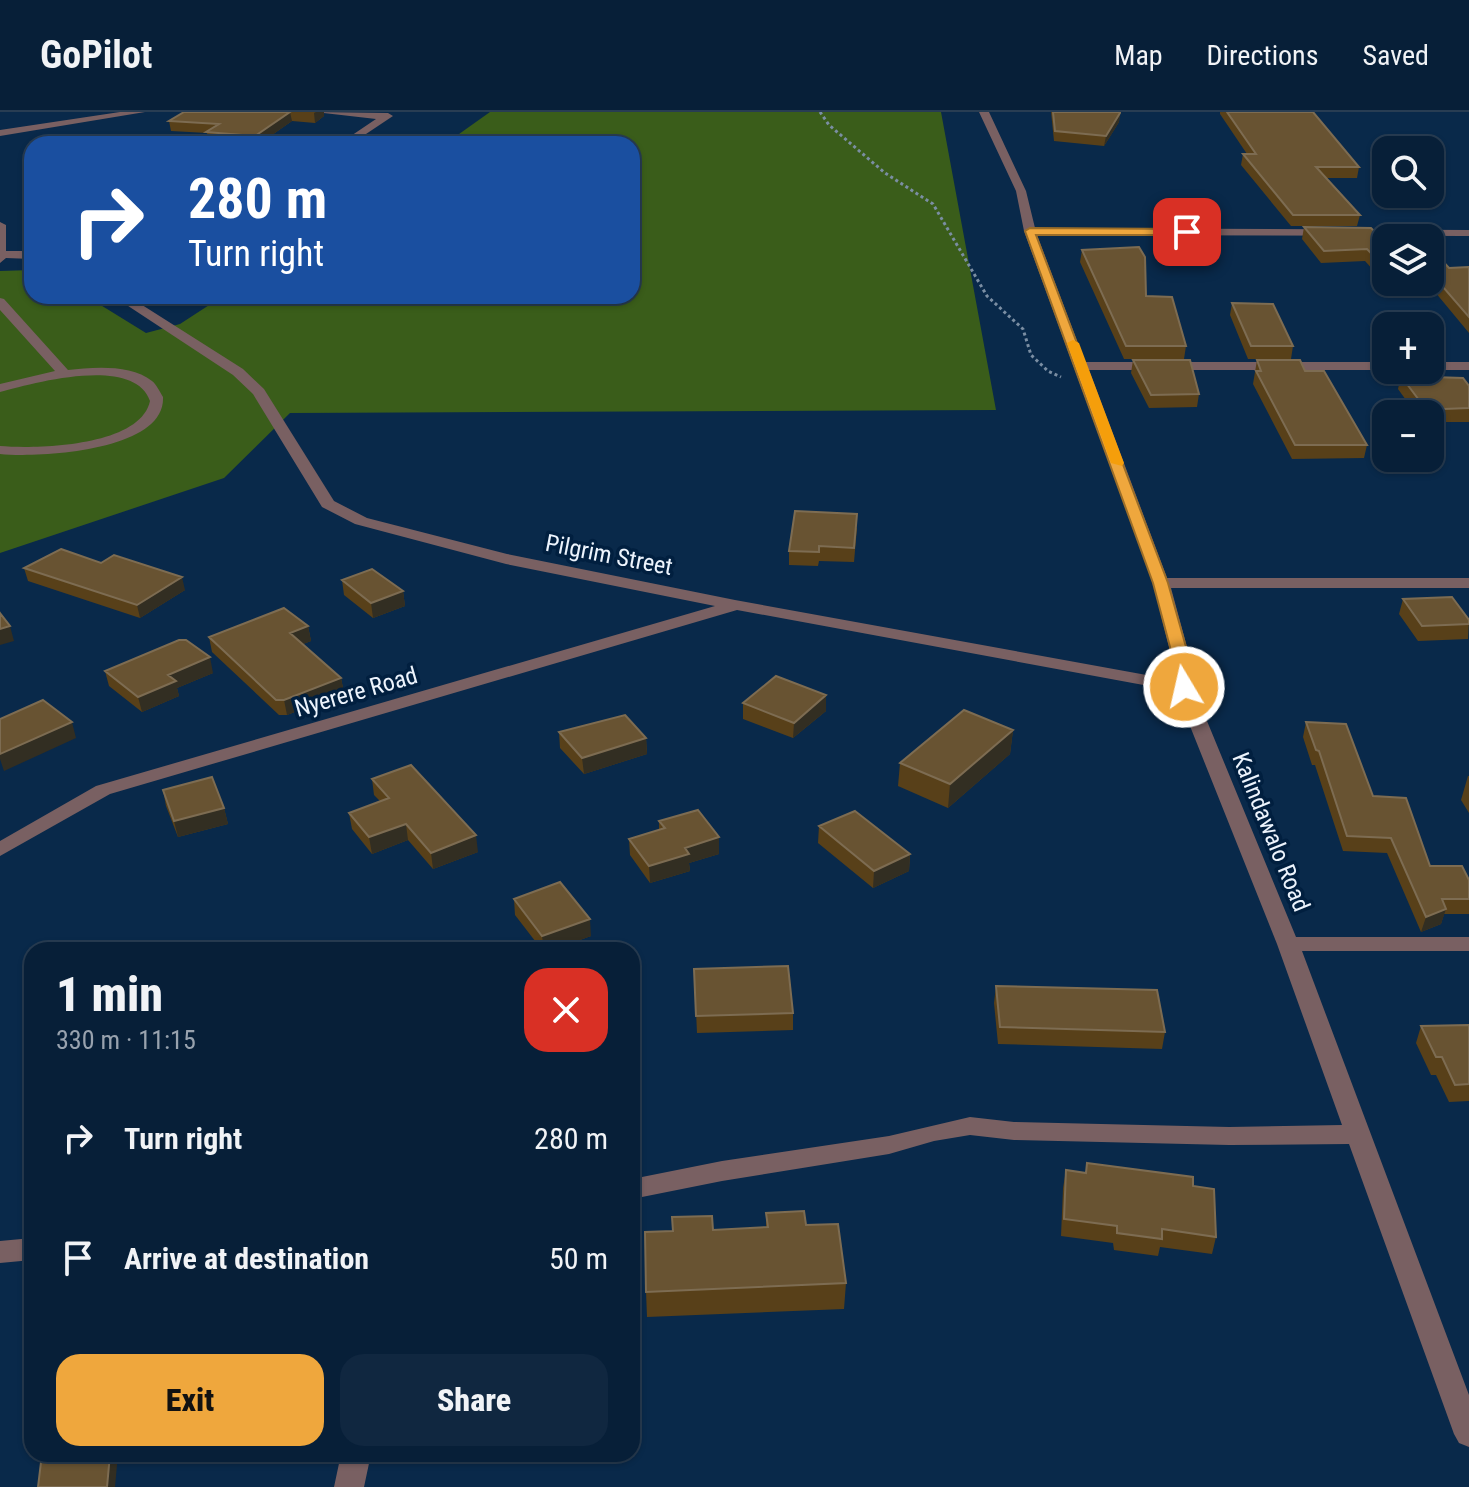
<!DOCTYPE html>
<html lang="en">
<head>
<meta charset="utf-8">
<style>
  body { margin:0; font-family:"Roboto Condensed",sans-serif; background:#102740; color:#f1f3f6; height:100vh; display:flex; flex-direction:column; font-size:30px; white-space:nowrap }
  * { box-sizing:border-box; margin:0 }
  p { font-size:26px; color:#98a2ae }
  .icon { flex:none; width:44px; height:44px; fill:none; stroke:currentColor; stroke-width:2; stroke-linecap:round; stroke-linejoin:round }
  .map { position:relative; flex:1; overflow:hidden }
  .panel { position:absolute; left:24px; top:830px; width:616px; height:520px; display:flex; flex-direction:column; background:#071f38; border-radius:24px; box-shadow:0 2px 6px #0004,0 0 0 2px #283d53 }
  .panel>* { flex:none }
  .top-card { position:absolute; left:24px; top:24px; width:616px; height:168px; border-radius:24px; box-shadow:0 2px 6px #0004,0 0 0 2px #283d53; background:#1a4fa0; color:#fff; overflow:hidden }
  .tools { position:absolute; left:1372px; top:24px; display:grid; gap:16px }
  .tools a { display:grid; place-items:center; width:72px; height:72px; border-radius:16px; background:#071f38; box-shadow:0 2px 6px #0004,0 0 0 2px #283d53; font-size:40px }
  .pin { position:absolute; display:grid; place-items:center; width:68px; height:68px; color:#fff; margin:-34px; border-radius:16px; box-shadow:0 4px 12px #0006 }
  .me { position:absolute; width:88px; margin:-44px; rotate:351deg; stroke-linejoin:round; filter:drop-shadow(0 0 6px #0008) }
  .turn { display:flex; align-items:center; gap:28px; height:168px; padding:0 32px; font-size:36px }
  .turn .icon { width:104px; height:104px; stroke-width:2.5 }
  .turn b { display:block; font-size:56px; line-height:68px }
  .round { display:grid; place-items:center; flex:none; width:84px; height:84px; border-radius:24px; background:#102740 }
  .headline { display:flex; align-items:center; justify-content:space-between; height:136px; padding:0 32px }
  h1 { font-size:48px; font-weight:800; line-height:60px }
  .action { display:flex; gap:16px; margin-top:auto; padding:16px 32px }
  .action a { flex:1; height:92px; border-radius:24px; background:#efa73d; color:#111; font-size:32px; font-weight:800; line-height:92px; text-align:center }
  .action a+a { background:#102740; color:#f1f3f6 }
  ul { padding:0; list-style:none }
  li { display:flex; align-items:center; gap:24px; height:120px; padding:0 32px }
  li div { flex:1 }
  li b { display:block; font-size:30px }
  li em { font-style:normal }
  header { display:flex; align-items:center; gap:48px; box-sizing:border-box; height:112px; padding:0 40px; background:#071f38; border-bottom:2px solid #283d53 }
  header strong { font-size:38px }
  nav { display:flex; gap:44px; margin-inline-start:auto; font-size:28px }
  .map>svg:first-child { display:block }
  .green { fill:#3a5d1a }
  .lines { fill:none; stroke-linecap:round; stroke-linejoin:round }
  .path { stroke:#7b8ea3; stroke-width:3; stroke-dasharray:3 3; stroke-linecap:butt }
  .minor { fill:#796062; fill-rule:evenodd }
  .wall { fill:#584019 }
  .shaded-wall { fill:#322e22 }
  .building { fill:#685332; stroke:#7d6c52; stroke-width:2 }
  .route { fill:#efa73d; stroke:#9b6d28; stroke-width:2 }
  .slow { fill:#f59e0b }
  .labels { text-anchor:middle; stroke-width:7; stroke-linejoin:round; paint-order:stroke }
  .street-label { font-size:24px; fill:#edf4fd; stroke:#011f3f }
</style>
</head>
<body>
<header>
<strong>GoPilot</strong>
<nav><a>Map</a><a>Directions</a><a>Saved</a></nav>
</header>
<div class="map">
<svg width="1469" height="1375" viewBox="0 0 1469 1375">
  <rect width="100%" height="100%" fill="#09294a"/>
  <path class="green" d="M 490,0 L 941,0 L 996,298 L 290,301 L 224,366 L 0,441 L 0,159 L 32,158 L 32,184 L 86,184 L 146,221 L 180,212 L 223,184 L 632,184 L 632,32 L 445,32 Z"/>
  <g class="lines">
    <path class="path" d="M 820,0 L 829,13 L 885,61 L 933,92 L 987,184 L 1023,217 L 1031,243 L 1048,259 L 1061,265"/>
    <path class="minor" d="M 120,0 L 145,0 L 0,24 L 0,18 Z
      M 315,0 L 388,1 L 393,4 L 351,32 L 339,32 L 376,7 Z
      M 979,0 L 989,0 L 1026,79 L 1035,116 L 1469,118 L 1469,124 L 1037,123 L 1085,250 L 1386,250 L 1386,258 L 1089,258 L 1167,466 L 1469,466 L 1469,476 L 1171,476 L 1187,535 L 1193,575 L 1296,825 L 1469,825 L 1469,839 L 1302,839 L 1469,1283 L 1469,1335 L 1459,1331 L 1454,1322 L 1349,1032 L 1229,1033 L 1014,1028 L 970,1023 L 934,1029 L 889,1042 L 722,1069 L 632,1087 L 632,1067 L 722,1049 L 889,1024 L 970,1005 L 1014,1010 L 1229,1015 L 1342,1013 L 1277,832 L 1176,579 L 737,498 L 110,682 L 0,744 L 0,729 L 96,674 L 715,494 L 506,452 L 355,412 L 322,395 L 253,282 L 233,263 L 113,184 L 128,184 L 243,257 L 264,277 L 334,389 L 367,406 L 507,442 L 735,488 L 1174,568 L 1169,535 L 1153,471 L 1024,119 L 1016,79 Z
      M 0,110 L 6,113 L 6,139 L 32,139 L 32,147 L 6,146 L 0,151 Z
      M 0,186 L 4,187 L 68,258 C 93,255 131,252 152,269 C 156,272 160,280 163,285 C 166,340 36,346 0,342 L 0,334 C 36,337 140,335 150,289 C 134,243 34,271 0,280 L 0,272 L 55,259 L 0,198 Z
      M 1430,250 L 1469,250 L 1469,258 L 1430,258 Z
      M 32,1126 L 32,1148 L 0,1151 L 0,1129 Z
      M 341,1342 L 371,1342 L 364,1375 L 334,1375 Z"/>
  </g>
  <path class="wall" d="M 184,0 L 324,0 L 324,4 L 315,11 L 292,9 L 259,32 L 236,32 L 208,30 L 207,21 L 171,19 L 169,9 Z
    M 1051,0 L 1120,0 L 1119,10 L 1104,34 L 1054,29 Z
    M 1220,0 L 1313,0 L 1359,55 L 1357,66 L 1326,66 L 1360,103 L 1357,114 L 1291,114 L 1241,53 L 1243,42 L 1247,42 L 1220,2 Z
    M 1304,115 L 1377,122 L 1386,126 L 1386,170 L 1430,170 L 1430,135 L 1449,156 L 1469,155 L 1469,221 L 1435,180 L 1394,181 L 1365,149 L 1321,151 L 1302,127 Z
    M 1082,138 L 1146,184 L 1186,234 L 1184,247 L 1124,247 L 1080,150 Z
    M 1232,191 L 1293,234 L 1291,247 L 1248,247 L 1230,203 Z
    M 1133,248 L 1199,282 L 1197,295 L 1149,296 L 1131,261 Z
    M 1257,248 L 1305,259 L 1367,333 L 1364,346 L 1292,347 L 1253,272 Z
    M 1401,264 L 1469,274 L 1469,310 L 1440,310 L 1437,305 L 1430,306 L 1430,302 L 1416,302 L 1398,277 Z
    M 857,416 L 854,450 L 819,449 L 818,454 L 789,453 L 789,439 Z
    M 101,451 L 185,478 L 140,506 L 28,469 L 24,456 Z
    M 342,468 L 403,479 L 405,494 L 373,506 L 344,483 Z
    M 1403,487 L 1469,508 L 1468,527 L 1418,529 L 1399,502 Z
    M 308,514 L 311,529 L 303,532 L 341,566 L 344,581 L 287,603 L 279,603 L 212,540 L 209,525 Z
    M 105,559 L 213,561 L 177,576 L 179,584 L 142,600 L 109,574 Z
    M 826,583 L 826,599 L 793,626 L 743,607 L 743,591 Z
    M 1306,610 L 1373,684 L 1430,754 L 1469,768 L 1469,802 L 1444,802 L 1441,812 L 1421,820 L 1387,741 L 1343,739 L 1315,653 L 1312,653 L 1303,625 Z
    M 1013,618 L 1010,642 L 948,696 L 898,674 L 900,651 Z
    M 559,620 L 646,626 L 647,642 L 584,662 L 560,636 Z
    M 1468,664 L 1469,664 L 1469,701 L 1461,688 Z
    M 372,667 L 478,740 L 433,757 L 408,728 L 372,742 L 352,717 L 349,701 L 380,689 L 374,683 Z
    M 163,678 L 224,696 L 228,712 L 178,725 L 166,694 Z
    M 659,709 L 719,742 L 689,751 L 690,759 L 650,771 L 630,743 L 629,727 L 659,718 Z
    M 819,714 L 910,742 L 909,759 L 873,776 L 818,731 Z
    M 514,787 L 591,824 L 552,838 L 542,838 L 515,803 Z
    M 694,857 L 793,901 L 793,918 L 697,921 Z
    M 996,874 L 1165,920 L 1162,937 L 998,932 L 994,891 Z
    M 1469,913 L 1469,989 L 1449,990 L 1436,963 L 1431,963 L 1416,931 L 1421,914 Z
    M 1087,1051 L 1193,1074 L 1216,1125 L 1212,1142 L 1160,1135 L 1158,1144 L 1114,1138 L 1113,1131 L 1061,1124 L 1063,1076 L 1066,1058 L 1086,1061 Z
    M 766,1101 L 806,1113 L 846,1171 L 844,1197 L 647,1205 L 646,1180 L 713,1118 L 766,1116 Z"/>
  <path class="shaded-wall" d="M 290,0 L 292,9 L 259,32 L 256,32 L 255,24 Z
    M 316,0 L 324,0 L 324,4 L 315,11 L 314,1 Z
    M 1120,1 L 1119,10 L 1104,34 L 1106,24 Z
    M 182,465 L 185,478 L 140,506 L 137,493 Z
    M 403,479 L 405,494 L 373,506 L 371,491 Z
    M 10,514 L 14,529 L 0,533 L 0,517 Z
    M 308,514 L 311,529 L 293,536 L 290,521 Z
    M 210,545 L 213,561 L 177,576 L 179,584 L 142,600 L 138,585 L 168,563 Z
    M 341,566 L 344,581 L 287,603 L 284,588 Z
    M 826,583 L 826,599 L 793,626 L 794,611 Z
    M 72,610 L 76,626 L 4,659 L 0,647 L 0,642 Z
    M 1013,618 L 1010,642 L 948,696 L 950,672 Z
    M 646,626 L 647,642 L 584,662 L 582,646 Z
    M 224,696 L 228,712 L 178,725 L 174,709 Z
    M 406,712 L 408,728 L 372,742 L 369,725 Z
    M 476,723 L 478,740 L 433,757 L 431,741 Z
    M 719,725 L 719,742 L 689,751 L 690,759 L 650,771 L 649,754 L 685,736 Z
    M 910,742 L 909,759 L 873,776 L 874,759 Z
    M 1446,797 L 1441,812 L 1421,820 L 1426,805 Z
    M 590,807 L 591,824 L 552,838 L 544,838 L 542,824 Z
    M 110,1342 L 118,1342 L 115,1375 L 107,1375 Z"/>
  <path class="building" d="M 184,0 L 290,0 L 255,24 L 206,20 L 219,12 L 169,9 Z
    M 1053,0 L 1120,0 L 1120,1 L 1106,24 L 1055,19 Z
    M 1227,0 L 1313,0 L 1359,55 L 1316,55 L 1360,103 L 1293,103 L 1243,42 L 1256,42 Z
    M 1304,115 L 1371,116 L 1377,122 L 1419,122 L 1422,126 L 1386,126 L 1386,157 L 1367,137 L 1324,139 Z
    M 1139,135 L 1145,145 L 1146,184 L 1172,185 L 1186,234 L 1126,234 L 1082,138 Z
    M 1430,135 L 1449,156 L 1469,155 L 1469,205 L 1437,168 L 1430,168 Z
    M 1232,191 L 1273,192 L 1293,234 L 1251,234 Z
    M 1133,248 L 1190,248 L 1199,282 L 1151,283 Z
    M 1257,248 L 1300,248 L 1305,259 L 1324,259 L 1367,333 L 1295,333 L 1256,259 L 1261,259 Z
    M 1401,264 L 1463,266 L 1469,274 L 1469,296 L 1444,297 L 1440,292 L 1422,292 Z
    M 795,399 L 857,402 L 854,436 L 819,434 L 819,440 L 789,439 Z
    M 61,437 L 101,451 L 114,443 L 182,465 L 137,493 L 24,456 Z
    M 372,457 L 403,479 L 371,491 L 342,468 Z
    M 1452,485 L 1469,508 L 1469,512 L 1422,514 L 1403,487 Z
    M 284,496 L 308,514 L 290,521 L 341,566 L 284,588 L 276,588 L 209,525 Z
    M 0,501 L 10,514 L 0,517 Z
    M 179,528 L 186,528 L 210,545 L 168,563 L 176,569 L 138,585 L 105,559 Z
    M 776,564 L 826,583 L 794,611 L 743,591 Z
    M 43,588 L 72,610 L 0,642 L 0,607 Z
    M 964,598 L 1013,618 L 950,672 L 900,651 Z
    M 625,603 L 646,626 L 582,646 L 559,620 Z
    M 1306,610 L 1346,612 L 1373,684 L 1406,686 L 1430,754 L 1462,754 L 1469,768 L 1469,787 L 1442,787 L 1446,797 L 1426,805 L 1391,726 L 1347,724 L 1319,639 L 1316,638 Z
    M 411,653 L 476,723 L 431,741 L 406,712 L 369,725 L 349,701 L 389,686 L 372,667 Z
    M 212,665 L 224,696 L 174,709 L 163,678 Z
    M 698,698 L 719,725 L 685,736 L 689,742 L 649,754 L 629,727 L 665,716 L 659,709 Z
    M 855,699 L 910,742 L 874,759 L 819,714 Z
    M 560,770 L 590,807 L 542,824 L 514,787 Z
    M 788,854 L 793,901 L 696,904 L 694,857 Z
    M 996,874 L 1157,878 L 1165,920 L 1000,915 Z
    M 1469,913 L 1469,972 L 1455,973 L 1442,945 L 1436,945 L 1421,914 Z
    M 1087,1051 L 1193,1065 L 1193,1074 L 1214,1077 L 1216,1125 L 1162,1117 L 1162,1127 L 1117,1121 L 1117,1114 L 1064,1107 L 1066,1058 L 1086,1061 Z
    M 804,1099 L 806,1113 L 838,1112 L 846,1171 L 646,1180 L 645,1120 L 673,1119 L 672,1105 L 712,1104 L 713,1118 L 768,1115 L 766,1101 Z
    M 42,1342 L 110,1342 L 107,1375 L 38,1375 Z"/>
  <path class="route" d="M 1030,116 L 1187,117 L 1192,120 L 1187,123 L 1036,123 L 1168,471 L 1186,535 L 1193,575 L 1190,579 L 1184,580 L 1176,575 L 1170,535 L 1153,471 L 1025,119 Z"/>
  <path class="slow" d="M 1073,228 L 1079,231 L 1124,351 L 1122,354 L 1111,351 L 1067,231 Z"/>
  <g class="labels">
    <g class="street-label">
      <text transform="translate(609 443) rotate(11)" y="8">Pilgrim Street</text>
      <text transform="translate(356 580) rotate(-16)" y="8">Nyerere Road</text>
      <text transform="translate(1271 720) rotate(68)" y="8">Kalindawalo Road</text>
    </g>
  </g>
</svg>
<div class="tools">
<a><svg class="icon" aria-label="search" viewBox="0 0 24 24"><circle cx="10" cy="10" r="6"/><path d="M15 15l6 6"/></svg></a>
<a><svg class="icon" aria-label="layers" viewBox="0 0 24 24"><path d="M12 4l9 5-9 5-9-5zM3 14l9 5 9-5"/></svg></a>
<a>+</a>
<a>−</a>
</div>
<div class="pin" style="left:1187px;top:120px;background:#d93025"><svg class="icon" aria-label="arrive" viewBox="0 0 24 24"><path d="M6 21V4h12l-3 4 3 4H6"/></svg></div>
<svg class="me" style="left:1184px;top:575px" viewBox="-20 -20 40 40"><circle r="17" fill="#efa73d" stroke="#fff" stroke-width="3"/><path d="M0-11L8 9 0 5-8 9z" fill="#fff"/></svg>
<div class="top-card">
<div class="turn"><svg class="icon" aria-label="right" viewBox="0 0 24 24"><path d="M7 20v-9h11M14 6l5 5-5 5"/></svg><div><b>280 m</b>Turn right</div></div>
</div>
<section class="panel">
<div class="headline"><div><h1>1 min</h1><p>330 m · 11:15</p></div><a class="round" style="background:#d93025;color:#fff"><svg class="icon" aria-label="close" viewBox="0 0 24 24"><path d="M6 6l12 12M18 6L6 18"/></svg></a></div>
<ul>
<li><svg class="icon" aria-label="right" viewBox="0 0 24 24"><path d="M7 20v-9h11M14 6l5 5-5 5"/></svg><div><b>Turn right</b></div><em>280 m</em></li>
<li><svg class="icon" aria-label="arrive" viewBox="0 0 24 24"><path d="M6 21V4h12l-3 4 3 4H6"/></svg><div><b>Arrive at destination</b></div><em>50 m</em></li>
</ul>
<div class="action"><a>Exit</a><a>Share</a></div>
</section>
</div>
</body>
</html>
